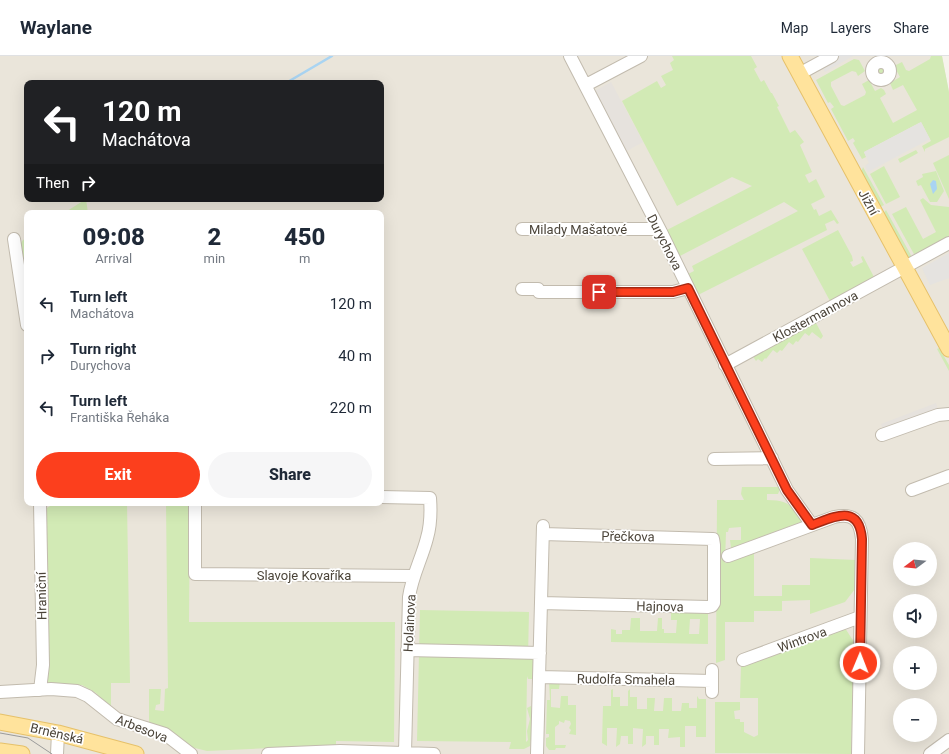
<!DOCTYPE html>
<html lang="en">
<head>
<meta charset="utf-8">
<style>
  body { margin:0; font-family:Roboto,sans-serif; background:#f6f6f7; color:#1f2937; height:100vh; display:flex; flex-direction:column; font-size:15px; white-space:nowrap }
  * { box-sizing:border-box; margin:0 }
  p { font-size:13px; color:#747a83 }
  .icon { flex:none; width:22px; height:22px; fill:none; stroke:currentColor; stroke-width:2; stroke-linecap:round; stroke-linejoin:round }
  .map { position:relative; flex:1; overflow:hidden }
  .panel { position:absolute; left:24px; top:154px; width:360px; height:296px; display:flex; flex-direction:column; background:#fff; border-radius:8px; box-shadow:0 4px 16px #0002 }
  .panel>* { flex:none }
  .top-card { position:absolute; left:24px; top:24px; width:360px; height:122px; border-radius:8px; box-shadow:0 4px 16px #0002; background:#202124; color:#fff; overflow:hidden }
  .needle { width:26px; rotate:254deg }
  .tools { position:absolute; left:893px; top:486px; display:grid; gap:8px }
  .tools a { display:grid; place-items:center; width:44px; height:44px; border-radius:50%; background:#fff; box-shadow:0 4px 16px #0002; font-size:20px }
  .pin { position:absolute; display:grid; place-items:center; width:34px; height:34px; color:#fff; margin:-17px; border-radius:8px; box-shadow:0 2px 6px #0006 }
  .me { position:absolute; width:44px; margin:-22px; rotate:1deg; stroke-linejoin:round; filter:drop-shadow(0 0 3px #0008) }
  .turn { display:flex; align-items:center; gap:14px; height:84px; padding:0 12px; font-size:18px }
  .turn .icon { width:52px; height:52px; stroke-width:2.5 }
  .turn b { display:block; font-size:28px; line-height:34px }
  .then { display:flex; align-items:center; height:38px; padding:0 12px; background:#0003; gap:8px; font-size:15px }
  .eta { display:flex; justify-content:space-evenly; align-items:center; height:68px; text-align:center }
  .eta b { font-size:24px; font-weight:800; line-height:28px }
  .action { display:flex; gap:8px; margin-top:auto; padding:8px 12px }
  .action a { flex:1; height:46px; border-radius:24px; background:#fc3f1d; color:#fff; font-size:16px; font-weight:800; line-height:46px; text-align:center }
  .action a+a { background:#f6f6f7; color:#1f2937 }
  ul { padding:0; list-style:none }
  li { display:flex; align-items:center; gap:12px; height:52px; padding:0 12px }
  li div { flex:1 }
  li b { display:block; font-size:15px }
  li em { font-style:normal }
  header { display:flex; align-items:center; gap:24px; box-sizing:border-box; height:56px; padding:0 20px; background:#fff; border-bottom:1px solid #e0e1e3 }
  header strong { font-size:19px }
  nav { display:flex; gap:22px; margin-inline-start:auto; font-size:14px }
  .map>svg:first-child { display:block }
  .residential { fill:#eae5da; fill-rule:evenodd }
  .industrial { fill:#e6e2dd }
  .green { fill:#d2eab5; fill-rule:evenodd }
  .parking { fill:#e5e3e0 }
  .water { fill:#a9d4f2 }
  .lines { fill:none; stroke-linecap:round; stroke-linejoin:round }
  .stream { stroke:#a9d4f2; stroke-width:2.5 }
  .minor-casing { stroke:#c2bbae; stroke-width:14 }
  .major-casing { stroke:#e6c16a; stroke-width:17 }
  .minor { stroke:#fff; stroke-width:12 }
  .major { stroke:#ffe39c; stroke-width:15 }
  .tram { stroke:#9a9a9a; stroke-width:1 }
  .route-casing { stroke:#a42913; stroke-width:10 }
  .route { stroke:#fc3f1d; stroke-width:7 }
  .labels { text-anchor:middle; stroke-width:3.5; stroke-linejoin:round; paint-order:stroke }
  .street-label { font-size:13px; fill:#4b4439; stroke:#fff }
</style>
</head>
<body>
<header>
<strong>Waylane</strong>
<nav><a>Map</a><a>Layers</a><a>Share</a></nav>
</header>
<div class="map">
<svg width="949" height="698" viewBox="0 0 949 698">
  <rect width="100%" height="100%" fill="#f6f3ec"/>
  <path class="residential" d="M 0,0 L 942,0 L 949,36 L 949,698 L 0,698 ZM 27,27 L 381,27 L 381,143 L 27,143 ZM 27,157 L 381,157 L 381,447 L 27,447 ZM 900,493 L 930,493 L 930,523 L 900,523 ZM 900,545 L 930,545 L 930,575 L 900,575 ZM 900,597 L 930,597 L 930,627 L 900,627 ZM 900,649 L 930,649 L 930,679 L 900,679 Z"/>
  <path class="industrial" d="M 611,26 L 643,86 L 625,96 L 593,36 Z
    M 936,347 L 939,356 L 884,377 L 881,368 Z"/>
  <path class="green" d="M 672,0 L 751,0 L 757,11 L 754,13 L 761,26 L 764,24 L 771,37 L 772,37 L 779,50 L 777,51 L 790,77 L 795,74 L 804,86 L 800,89 L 812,116 L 805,119 L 809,127 L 816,123 L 825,141 L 811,148 L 814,154 L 816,153 L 819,160 L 831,154 L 839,167 L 837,168 L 834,164 L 825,168 L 827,174 L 696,240 L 688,218 L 694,215 L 692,210 L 798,155 L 784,146 L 678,201 L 665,175 L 752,130 L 732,121 L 677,150 L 622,45 L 657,25 L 661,32 L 666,29 L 661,20 L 673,14 L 670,7 L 674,4 Z
    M 931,0 L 942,0 L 949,36 L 949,81 L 925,93 L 925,96 L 922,90 L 931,85 L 921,66 L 864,96 L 866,101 L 862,103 L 853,87 L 855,85 L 853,82 L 848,85 L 831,53 L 834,51 L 830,46 L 828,47 L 816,24 L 854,3 L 859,4 L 865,15 L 858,20 L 856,16 L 852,15 L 831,26 L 831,30 L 841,49 L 844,50 L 865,39 L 866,36 L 862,28 L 869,24 L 875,35 L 881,32 L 884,34 L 886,38 L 880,42 L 893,67 L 917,54 L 903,29 L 893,34 L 890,27 L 900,21 L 894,10 L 902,6 L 906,14 L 909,15 L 930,3 Z
    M875.5 16a5.5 5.5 0 1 1 11 0a5.5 5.5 0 1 1-11 0Z
    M 916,94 L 918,97 L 900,107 L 898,103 Z
    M 949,99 L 949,143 L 933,107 Z
    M 884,110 L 900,141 L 886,148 L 870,118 Z
    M 863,111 L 884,149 L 878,152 L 861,116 Z
    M 936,115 L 944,135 L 937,146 L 930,146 L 921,129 L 918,130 L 916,125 L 923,121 L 922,118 Z
    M 923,142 L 931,149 L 949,151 L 949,184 L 915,200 L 892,158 L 906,151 L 923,183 L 936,176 L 920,144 Z
    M 86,143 L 88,157 L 64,157 Z
    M 886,154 L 912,201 L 907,201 L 883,158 Z
    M 838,174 L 852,200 L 853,205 L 850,206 L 853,211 L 863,206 L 861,201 L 863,200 L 874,221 L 830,245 L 802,193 Z
    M 27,181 L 27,244 L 18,194 L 22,185 Z
    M 815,265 L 823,280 L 821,283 L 812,276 L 809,280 L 805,277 L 798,286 L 796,285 L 793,289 L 789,286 L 782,295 L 780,294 L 777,297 L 773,294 L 766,303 L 765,302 L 762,306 L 758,303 L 756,305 L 752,299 Z
    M 939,292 L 949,309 L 949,315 L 937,293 Z
    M 742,431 L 781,431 L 778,438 L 767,438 L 767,444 C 788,444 791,449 804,465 L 731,492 L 730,484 L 741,484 L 741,471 L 729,472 L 728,476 L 726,476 L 725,507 L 754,497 L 754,540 L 782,540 L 782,529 L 810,529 L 810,502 L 856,504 L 855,533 L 845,546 L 810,558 L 810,544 L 782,545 L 782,555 L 754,555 L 754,566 L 725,566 L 725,604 L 716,607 L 717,444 L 744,444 L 741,438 Z
    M 87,447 L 127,447 L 130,627 L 111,627 L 111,654 L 96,637 L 82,629 L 46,629 L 44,454 L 50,450 Z
    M 166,447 L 190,447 L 189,566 L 395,566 L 394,686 L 336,685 L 336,689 L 207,695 L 183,689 L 149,668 L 149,633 L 161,633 L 160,648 L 156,649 L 155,654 L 164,655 L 165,633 L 168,632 Z
    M 420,554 L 529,556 L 528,600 L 535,604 L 536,623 L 528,623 L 527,620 L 526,686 L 528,684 L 527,675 L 530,663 L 527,652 L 531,650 L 533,668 L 530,690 L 524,693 L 509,693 L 511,686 L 417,685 Z
    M 671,556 L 708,557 L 708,588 L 611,586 L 611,573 L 616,574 L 616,578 L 622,578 L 622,574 L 630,574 L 631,562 L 640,562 L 640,575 L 657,575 L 658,562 L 662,562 L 662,573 L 664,573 L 664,577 L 676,577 L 677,564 L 671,564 ZM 690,563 L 700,563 L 699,578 L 689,578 Z
    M 845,572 L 854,586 L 851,698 L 715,697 L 715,646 L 740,646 L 740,654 L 734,655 L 735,663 L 740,663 L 740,666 L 744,666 L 744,676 L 754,681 L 758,679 L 758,642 L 740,642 L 741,610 Z
    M 549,625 L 560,625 L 559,633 L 551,633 L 551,651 L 560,652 L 561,640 L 568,640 L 568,649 L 576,649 L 576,679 L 569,678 L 571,674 L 569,672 L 571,668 L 570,665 L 565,664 L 564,667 L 559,665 L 559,668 L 555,671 L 555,689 L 566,689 L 565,692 L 556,692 L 555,694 L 549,694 L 546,690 L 546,682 L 549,681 L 549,678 L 546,678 L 547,644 L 550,644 Z
    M 613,633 L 613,641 L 620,641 L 620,650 L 628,650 L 628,635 L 630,633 L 630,641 L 637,641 L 637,653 L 647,653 L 647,642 L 655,642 L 654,655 L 663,655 L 664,642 L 672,642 L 672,655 L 681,655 L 682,647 L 689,647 L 689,652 L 697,652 L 697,640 L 699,643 L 706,643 L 706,681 L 696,681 L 696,670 L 685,670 L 685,691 L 680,691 L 680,681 L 668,682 L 669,673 L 659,673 L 659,689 L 654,689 L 654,680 L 646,680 L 646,688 L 642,691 L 643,673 L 633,672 L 633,688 L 628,688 L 628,680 L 621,680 L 620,688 L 616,691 L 617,672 L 607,672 L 607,690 L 602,687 L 603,650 L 611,650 L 611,634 Z"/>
  <path class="parking" d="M 840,0 L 853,0 L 825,16 L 822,10 Z
    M 921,66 L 930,83 L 868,116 L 865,110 L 869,107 L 864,96 Z
    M 949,197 L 949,222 L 930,229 L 922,212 Z"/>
  <path class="water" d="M 933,124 L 936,125 L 937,133 L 933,138 L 930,128 Z"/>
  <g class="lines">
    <path class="stream" d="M 286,27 L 332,0"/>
    <g class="minor-casing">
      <path id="minor" d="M 570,0 L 661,176 L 787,434 L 812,469
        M872 15a9 9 0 1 1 18 0a9 9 0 1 1-18 0Z
        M 799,18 L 832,0
        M 586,29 L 641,0
        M 522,173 L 659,173
        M 14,183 L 27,269
        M 522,233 L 538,233 L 539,236 L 673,236 L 688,232
        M 725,309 L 949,187
        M 882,379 L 938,359 L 949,358
        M 714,403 L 772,402
        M 912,434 L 949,420
        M 381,441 L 430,442 C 431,455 431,468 427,482 C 422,502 412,520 409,541 L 405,696
        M 40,447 L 43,609 L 40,634
        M 195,447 L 195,518 L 413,520
        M 728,500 L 834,461 C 853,457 860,463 862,483 L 858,698
        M 541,547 L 708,551 L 712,550 L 714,547 L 714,489 L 713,483 L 543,478
        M 407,594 L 540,597
        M 743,604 L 860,561
        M 540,621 L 712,625
        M 0,636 L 51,633 L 77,635 L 88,640 L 117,663 L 165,678 L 191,698
        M 712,636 L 712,614
        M 57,698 L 58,677
        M 268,698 L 340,695 L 434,698
        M 537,698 L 543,470
        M 930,698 L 949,684"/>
    </g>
    <g class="major-casing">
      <path id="major" d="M 790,0 L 949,293
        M 0,666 L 58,677 L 136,698
        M 0,695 L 22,698"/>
    </g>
    <use href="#minor" class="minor"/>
    <use href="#major" class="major"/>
    <path class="tram" d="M 0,677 L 28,682 L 52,698"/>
  </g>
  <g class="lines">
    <g class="route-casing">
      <path id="route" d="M 599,236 L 673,236 L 688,232 L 787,434 L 812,469 C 834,461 859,447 862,483 L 860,607"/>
    </g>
    <use href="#route" class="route"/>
  </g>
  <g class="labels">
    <g class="street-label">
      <text transform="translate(869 146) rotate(61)" y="5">Jižní</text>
      <text x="578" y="178">Milady Mašatové</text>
      <text transform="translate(665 186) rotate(63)" y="5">Durychova</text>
      <text transform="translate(815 260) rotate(-28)" y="5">Klostermannova</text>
      <text transform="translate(628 480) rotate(1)" y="5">Přečkova</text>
      <text x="304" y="524">Slavoje Kovaříka</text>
      <text transform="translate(41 540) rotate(-91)" y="5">Hraniční</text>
      <text transform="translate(660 550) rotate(1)" y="5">Hajnova</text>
      <text transform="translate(409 567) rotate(-87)" y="5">Holainova</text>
      <text transform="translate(802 583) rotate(-20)" y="5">Wintrova</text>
      <text transform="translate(626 623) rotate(1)" y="5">Rudolfa Smahela</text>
      <text transform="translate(142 672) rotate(21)" y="5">Arbesova</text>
      <text transform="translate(57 677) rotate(13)" y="5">Brněnská</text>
    </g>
  </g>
</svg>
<div class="tools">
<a><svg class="needle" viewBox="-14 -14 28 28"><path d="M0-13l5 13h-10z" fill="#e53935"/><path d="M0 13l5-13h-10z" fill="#747a83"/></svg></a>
<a><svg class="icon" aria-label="sound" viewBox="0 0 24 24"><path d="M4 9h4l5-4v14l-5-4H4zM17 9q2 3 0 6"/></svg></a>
<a>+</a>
<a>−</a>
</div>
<div class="pin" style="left:599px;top:236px;background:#d93025"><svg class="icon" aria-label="arrive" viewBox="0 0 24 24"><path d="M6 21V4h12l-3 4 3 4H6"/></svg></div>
<svg class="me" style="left:860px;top:607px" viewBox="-20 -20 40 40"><circle r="17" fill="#fc3f1d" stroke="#fff" stroke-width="3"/><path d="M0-11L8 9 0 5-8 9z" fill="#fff"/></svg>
<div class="top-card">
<div class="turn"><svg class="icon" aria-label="left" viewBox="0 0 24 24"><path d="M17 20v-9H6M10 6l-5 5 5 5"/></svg><div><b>120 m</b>Machátova</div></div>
<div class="then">Then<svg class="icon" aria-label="right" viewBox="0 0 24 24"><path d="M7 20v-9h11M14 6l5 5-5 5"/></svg></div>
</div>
<section class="panel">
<div class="eta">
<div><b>09:08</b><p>Arrival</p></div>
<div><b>2</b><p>min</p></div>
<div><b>450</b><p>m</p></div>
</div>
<ul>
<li><svg class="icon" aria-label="left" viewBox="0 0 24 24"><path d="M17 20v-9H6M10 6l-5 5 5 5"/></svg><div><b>Turn left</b><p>Machátova</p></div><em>120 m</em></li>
<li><svg class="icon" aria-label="right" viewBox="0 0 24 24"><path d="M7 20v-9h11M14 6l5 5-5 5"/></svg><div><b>Turn right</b><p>Durychova</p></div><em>40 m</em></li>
<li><svg class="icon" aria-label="left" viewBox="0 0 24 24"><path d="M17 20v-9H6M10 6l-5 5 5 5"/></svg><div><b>Turn left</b><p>Františka Řeháka</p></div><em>220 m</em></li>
</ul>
<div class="action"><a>Exit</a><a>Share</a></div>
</section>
</div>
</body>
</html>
